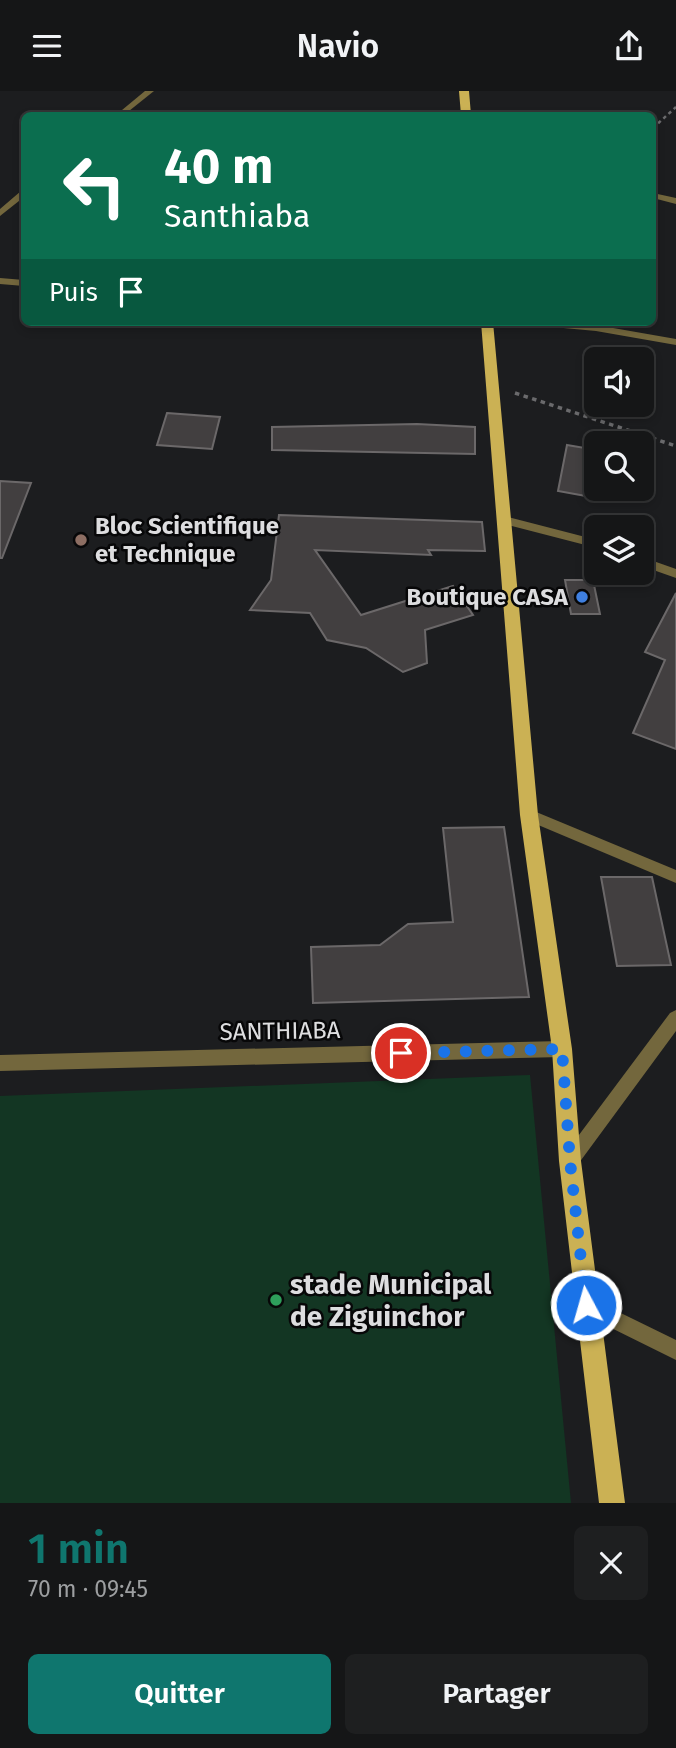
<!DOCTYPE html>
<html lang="fr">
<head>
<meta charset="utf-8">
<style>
  body { margin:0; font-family:"Fira Sans",sans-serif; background:#1e1f20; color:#f1f3f6; height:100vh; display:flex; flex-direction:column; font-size:26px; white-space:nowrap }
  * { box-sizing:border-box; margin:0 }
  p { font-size:23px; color:#9d9fa1 }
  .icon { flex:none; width:38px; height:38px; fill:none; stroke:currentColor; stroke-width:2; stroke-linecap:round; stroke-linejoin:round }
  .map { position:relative; height:1412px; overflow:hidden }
  .panel { display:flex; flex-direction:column; background:#151617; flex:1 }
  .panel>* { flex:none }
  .hud { position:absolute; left:21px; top:21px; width:635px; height:214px; border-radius:10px; box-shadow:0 4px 10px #0003,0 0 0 2px #343536; background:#0b6e4f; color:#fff; overflow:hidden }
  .controls { position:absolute; left:584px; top:256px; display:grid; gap:14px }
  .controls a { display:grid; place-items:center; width:70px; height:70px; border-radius:10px; background:#151617; box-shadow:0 4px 10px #0003,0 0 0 2px #343536; font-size:35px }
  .pin { position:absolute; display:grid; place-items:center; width:60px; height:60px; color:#fff; margin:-30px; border:4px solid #fff; border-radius:50%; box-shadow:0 2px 7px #0007 }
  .me { position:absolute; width:77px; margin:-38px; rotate:354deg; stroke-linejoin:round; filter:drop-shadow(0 0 5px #0008) }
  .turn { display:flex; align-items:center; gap:24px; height:147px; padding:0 28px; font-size:32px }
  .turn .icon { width:91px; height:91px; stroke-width:2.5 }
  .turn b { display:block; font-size:49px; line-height:60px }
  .then { display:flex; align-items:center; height:66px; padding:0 28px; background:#0003; gap:14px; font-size:26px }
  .round { display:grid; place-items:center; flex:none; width:74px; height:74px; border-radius:10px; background:#1e1f20 }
  .summary { display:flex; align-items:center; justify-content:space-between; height:119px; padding:0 28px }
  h1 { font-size:42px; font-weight:600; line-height:52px; color:#0f766e }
  .primary-button { display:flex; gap:14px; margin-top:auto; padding:14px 28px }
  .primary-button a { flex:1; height:80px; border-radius:10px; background:#0f766e; color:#fff; font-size:28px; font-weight:600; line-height:80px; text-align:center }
  .primary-button a+a { background:#1e1f20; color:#f1f3f6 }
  header { display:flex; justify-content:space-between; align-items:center; height:91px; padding:0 28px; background:#151617; font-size:32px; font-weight:600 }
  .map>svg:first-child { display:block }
  .green { fill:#133623 }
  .building { fill:#423f40; stroke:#6b6869; stroke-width:2 }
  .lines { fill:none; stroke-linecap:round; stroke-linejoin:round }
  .path-far1 { stroke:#6a6a6c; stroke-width:2.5; stroke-dasharray:3.5 3.5; stroke-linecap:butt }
  .path { stroke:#6a6a6c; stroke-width:3.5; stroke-dasharray:4.5 4.5; stroke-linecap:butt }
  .minor { fill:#73673d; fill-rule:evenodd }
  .tertiary { fill:#73673d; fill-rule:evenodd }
  .primary { fill:#cbb154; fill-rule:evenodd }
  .route { stroke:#1a73e8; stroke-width:12; stroke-dasharray:0 21.6 }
  .education-dot { fill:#8d6e63; stroke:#070708; stroke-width:2.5 }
  .shop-dot { fill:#3f7fe0; stroke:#070708; stroke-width:2.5 }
  .leisure-dot { fill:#2e9e5b; stroke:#070708; stroke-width:2.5 }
  .labels { text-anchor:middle; stroke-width:5; stroke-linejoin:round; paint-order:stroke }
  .poi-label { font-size:24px; font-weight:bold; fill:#dddddf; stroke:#070708; text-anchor:start }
  .street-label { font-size:24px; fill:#dddddf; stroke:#070708 }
  .near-poi-label { font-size:28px; font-weight:bold; fill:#dddddf; stroke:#070708; text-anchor:start }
</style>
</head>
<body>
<header><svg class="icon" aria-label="menu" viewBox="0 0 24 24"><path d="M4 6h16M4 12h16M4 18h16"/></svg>Navio<svg class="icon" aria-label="share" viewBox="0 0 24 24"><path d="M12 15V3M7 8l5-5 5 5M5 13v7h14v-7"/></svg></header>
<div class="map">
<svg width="676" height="1412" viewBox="0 0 676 1412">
  <rect width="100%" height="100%" fill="#1c1d1f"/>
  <path class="green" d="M 530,984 L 571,1412 L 0,1412 L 0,1005 Z"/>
  <path class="building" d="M 167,322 L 220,326 L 212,358 L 157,354 Z
    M 417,333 L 475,336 L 475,363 L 272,359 L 272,336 Z
    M 567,354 L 597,359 L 597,407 L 558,400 Z
    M 0,390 L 31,392 L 2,467 L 0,467 Z
    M 279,424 L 482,431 L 485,460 L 428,459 L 431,464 L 315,459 L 361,524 L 453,495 L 473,524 L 425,539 L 427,572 L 403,581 L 366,557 L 327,549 L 310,522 L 250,519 L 271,489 Z
    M 565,489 L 593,489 L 600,523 L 571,523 Z
    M 676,502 L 676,658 L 633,642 L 665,569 L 645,561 Z
    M 504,736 L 529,906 L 313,912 L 311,856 L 380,854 L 408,833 L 453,831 L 443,737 Z
    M 601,786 L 652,786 L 671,874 L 617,875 Z"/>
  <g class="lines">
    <path class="path-far1" d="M 653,37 L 676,16"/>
    <path class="path" d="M 515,302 L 676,355"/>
    <path class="minor" d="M 145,0 L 154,0 L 124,24 L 116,24 Z
      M 21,100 L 24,100 L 24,106 L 0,125 L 0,118 Z
      M 653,102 L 676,107 L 676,113 L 653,107 Z
      M 504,425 L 597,449 L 597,457 L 500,432 L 500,426 Z
      M 642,466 L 676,478 L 676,487 L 642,475 Z
      M 529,718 L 676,779 L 676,792 L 524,728 L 522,724 L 524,720 Z
      M 676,919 L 676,940 L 576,1076 L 570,1079 L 564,1076 L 561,1070 L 564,1064 L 670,922 Z
      M 562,950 L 568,953 L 570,958 L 568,963 L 562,966 L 0,980 L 0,964 Z
      M 586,1205 L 676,1249 L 676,1269 L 579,1221 L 577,1214 L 579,1207 Z"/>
    <path class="tertiary" d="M 0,187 L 24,189 L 24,195 L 0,193 Z
      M 526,231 L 596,234 L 676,248 L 676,254 L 596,240 L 531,234 Z"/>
    <path class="primary" d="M 459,0 L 469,0 L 471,24 L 461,24 Z
      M 481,231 L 493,231 L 538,724 L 572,958 L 581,1070 L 625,1412 L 599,1412 L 559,1070 L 552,958 L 520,724 Z"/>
  </g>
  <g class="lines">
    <path class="route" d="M 401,962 L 562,958 L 570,1070 L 586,1214"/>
  </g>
  <circle class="education-dot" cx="81" cy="449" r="7"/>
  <circle class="shop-dot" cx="582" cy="506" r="7"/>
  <circle class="leisure-dot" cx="276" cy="1209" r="7"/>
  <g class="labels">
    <g class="poi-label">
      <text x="95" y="443">Bloc Scientifique<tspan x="95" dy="28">et Technique</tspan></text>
      <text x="568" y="514" text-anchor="end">Boutique CASA</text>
    </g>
    <g class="street-label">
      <text transform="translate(280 940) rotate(-1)" y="8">SANTHIABA</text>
    </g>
    <g class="near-poi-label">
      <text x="290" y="1203">stade Municipal<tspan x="290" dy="32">de Ziguinchor</tspan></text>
    </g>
  </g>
</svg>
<div class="controls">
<a><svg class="icon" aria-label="sound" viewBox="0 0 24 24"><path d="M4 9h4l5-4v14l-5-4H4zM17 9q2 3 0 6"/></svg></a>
<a><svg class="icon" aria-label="search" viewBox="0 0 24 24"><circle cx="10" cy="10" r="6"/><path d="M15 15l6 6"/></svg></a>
<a><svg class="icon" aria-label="layers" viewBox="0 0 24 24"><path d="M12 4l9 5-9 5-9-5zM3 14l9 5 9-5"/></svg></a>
</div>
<div class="pin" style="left:401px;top:962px;background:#d93025"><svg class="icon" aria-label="arrive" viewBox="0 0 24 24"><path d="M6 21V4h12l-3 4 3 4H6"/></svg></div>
<svg class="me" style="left:586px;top:1214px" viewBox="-20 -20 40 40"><circle r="17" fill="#1a73e8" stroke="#fff" stroke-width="3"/><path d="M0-11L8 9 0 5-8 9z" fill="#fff"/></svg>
<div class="hud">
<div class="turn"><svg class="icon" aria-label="left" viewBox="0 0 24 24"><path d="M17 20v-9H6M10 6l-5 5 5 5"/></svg><div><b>40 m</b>Santhiaba</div></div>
<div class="then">Puis<svg class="icon" aria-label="arrive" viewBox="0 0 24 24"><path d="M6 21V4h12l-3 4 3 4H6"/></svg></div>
</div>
</div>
<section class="panel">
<div class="summary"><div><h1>1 min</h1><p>70 m · 09:45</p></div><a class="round"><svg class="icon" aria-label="close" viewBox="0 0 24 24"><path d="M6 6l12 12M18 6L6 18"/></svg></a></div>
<div class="primary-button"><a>Quitter</a><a>Partager</a></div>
</section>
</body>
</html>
